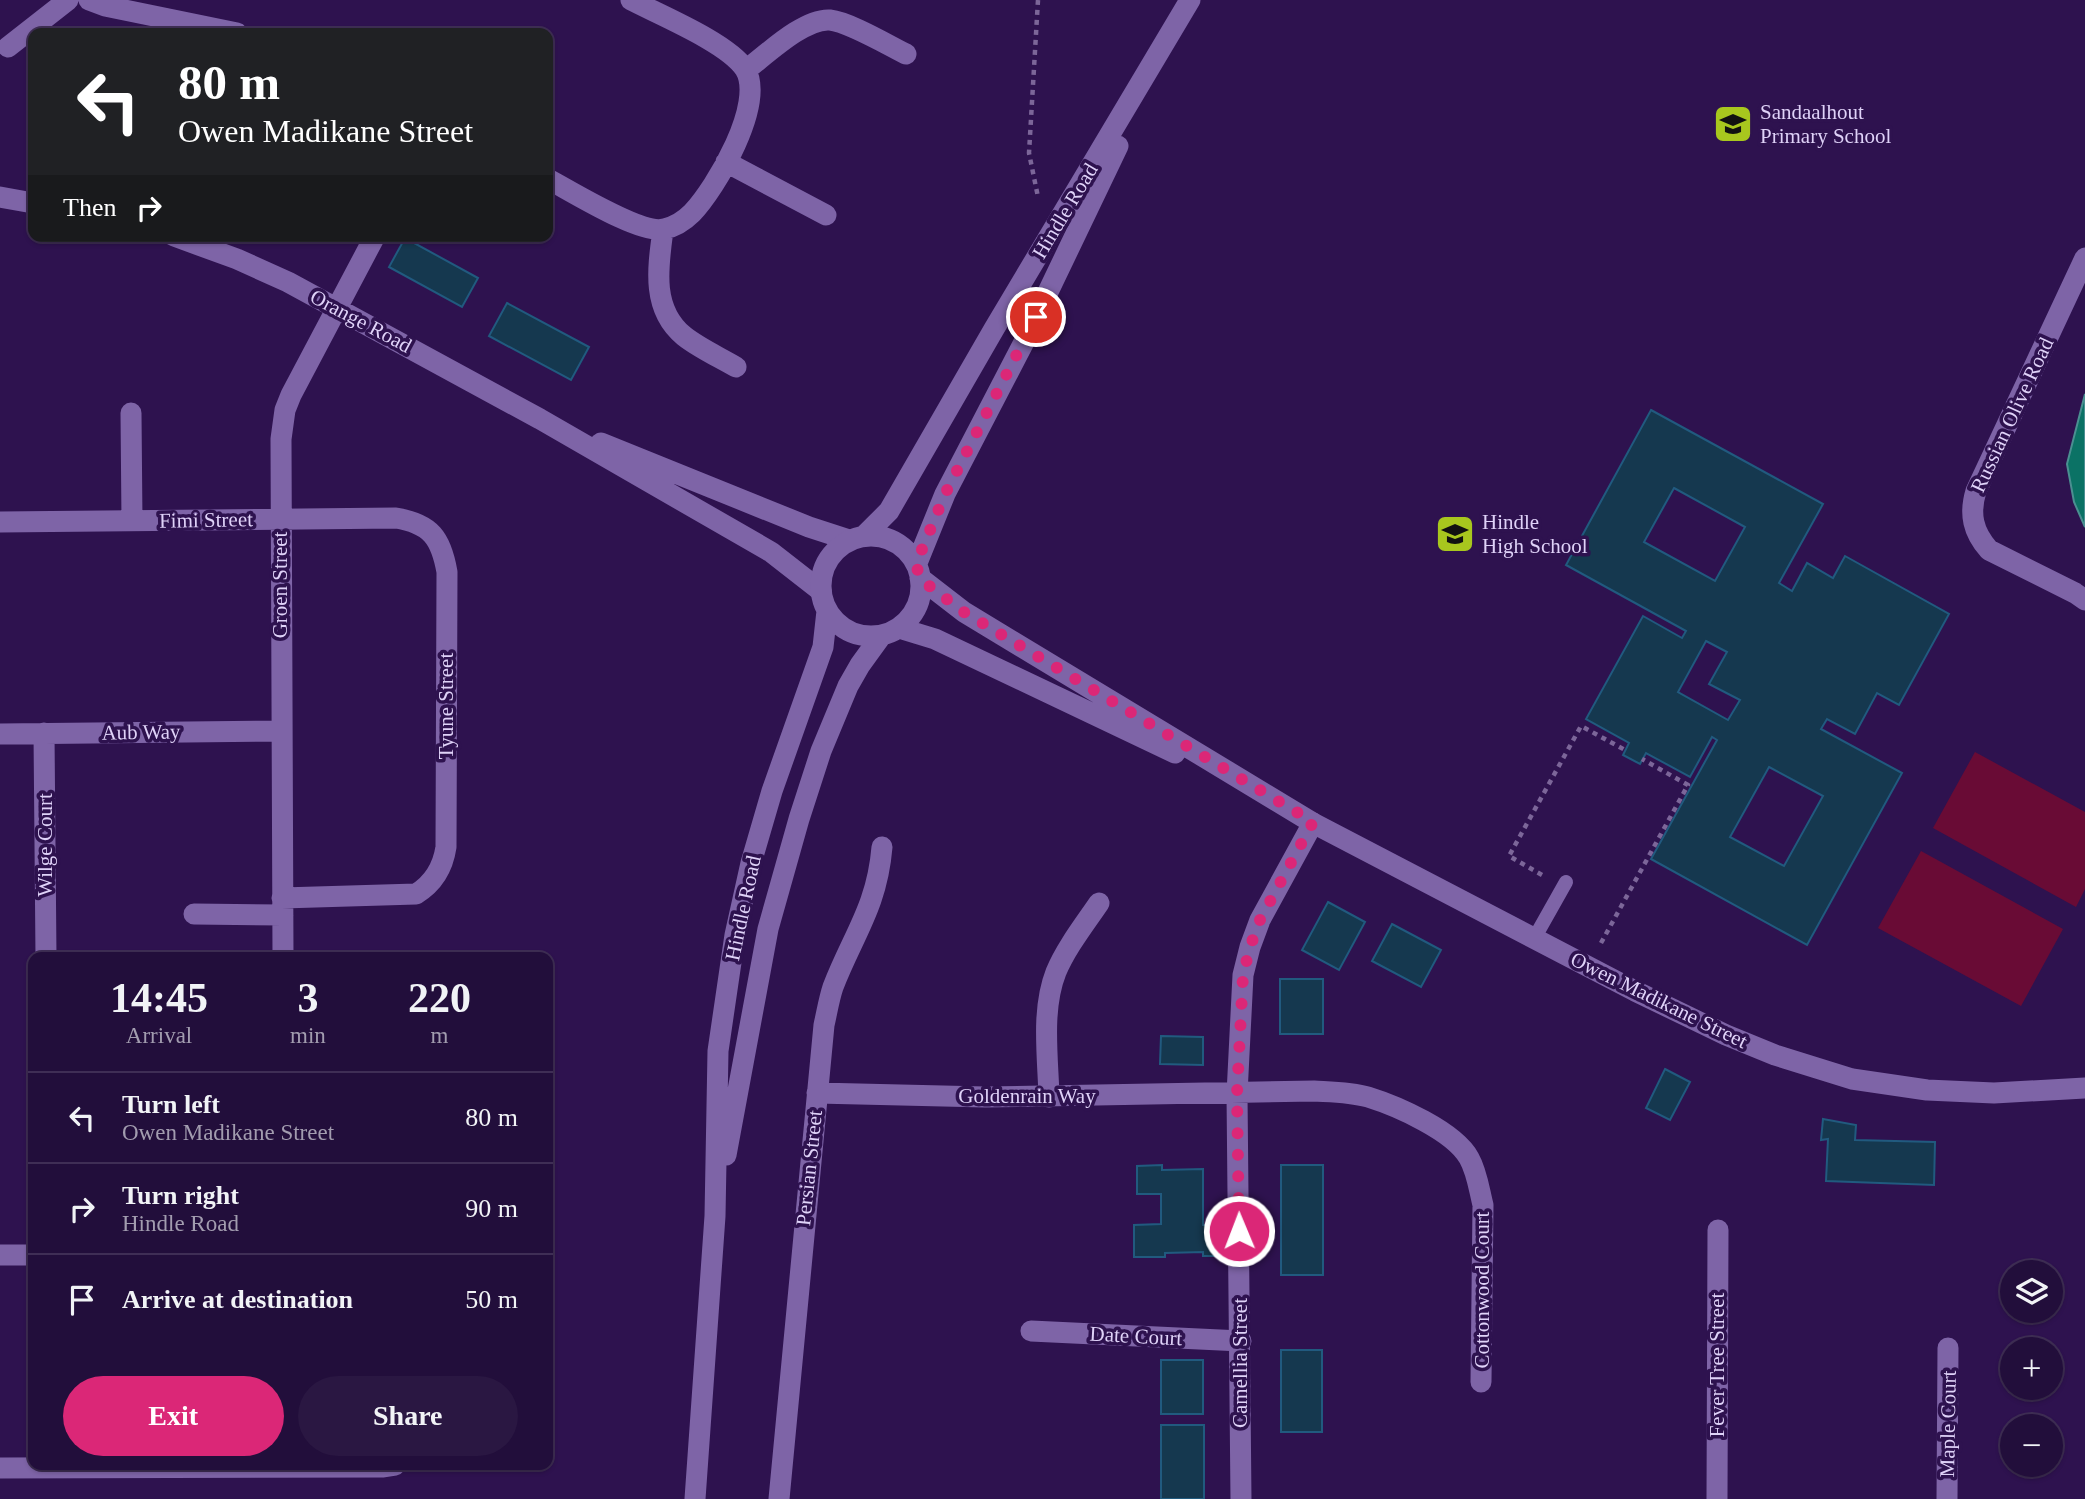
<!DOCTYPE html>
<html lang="en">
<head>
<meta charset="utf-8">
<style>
  body { margin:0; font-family:"Times New Roman",serif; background:#2a1742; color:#f1f3f6; height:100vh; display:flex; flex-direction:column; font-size:26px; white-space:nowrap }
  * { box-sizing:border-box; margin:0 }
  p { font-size:23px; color:#a29caf }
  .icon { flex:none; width:38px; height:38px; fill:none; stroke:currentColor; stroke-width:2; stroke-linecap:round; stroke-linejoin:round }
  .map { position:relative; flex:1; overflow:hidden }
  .details { position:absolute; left:28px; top:952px; width:525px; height:518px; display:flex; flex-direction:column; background:#220e3b; border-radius:14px; box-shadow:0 2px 5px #0004,0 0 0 2px #3f2e55 }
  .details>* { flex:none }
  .banner { position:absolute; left:28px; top:28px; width:525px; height:214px; border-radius:14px; box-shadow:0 2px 5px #0004,0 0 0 2px #3f2e55; background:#202124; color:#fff; overflow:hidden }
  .controls { position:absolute; left:2000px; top:1260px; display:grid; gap:14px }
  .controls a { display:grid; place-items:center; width:63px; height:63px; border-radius:50%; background:#220e3b; box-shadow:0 2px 5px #0004,0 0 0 2px #3f2e55; font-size:35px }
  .pin { position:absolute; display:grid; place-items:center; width:60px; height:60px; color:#fff; margin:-30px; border:4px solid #fff; border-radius:50%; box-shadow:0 2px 7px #0007 }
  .me { position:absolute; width:77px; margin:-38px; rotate:359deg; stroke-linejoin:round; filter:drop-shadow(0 0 5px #0008) }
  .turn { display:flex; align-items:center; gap:24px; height:147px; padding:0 35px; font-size:32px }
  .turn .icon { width:91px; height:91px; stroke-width:2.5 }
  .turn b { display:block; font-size:49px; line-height:60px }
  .then { display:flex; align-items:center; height:66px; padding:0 35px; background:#0003; gap:14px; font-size:26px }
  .eta { display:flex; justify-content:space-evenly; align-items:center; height:119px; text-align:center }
  .eta b { font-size:42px; font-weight:600; line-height:49px }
  .cta { display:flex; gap:14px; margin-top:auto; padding:14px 35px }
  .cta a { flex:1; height:80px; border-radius:42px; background:#db2777; color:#fff; font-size:28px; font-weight:600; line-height:80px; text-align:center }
  .cta a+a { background:#2a1742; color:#f1f3f6 }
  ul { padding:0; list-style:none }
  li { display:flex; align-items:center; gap:21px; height:91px; padding:0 35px; border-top:2px solid #3f2e55 }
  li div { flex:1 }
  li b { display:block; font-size:26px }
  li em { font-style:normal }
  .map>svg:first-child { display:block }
  .green { fill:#690b35 }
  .water { fill:#0b7265; stroke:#4b8f91; stroke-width:2 }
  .building { fill:#15384f; stroke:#215a7f; stroke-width:2; fill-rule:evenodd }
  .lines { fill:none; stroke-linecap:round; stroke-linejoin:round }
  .path { stroke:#7c6699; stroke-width:4.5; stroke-dasharray:5 5; stroke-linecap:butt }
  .lane { stroke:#7e64a7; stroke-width:14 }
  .street { stroke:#7e64a7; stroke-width:21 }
  .secondary { stroke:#7e64a7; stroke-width:21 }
  .route { stroke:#db2777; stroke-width:12; stroke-dasharray:0 21.6 }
  .labels { text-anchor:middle; stroke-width:7; stroke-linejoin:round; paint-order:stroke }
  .poi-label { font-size:21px; fill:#dfd2f8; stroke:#2e124f; text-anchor:start }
  .street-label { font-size:21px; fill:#dfd2f8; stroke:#2e124f }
</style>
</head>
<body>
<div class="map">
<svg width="2085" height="1499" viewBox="0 0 2085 1499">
  <rect width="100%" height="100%" fill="#2e124f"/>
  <path class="green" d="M 1975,752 L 2085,812 L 2085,889 L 2076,907 L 1933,828 Z
    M 1921,851 L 2063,929 L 2021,1006 L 1878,928 Z"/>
  <path class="water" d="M 2085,394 L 2085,527 L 2074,502 L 2067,464 Z"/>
  <path class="building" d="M 405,238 L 478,278 L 462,307 L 389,267 Z
    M 507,303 L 589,347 L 571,380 L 489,336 Z
    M 1651,410 L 1823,504 L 1779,583 L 1792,591 L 1807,563 L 1833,578 L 1845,556 L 1949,614 L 1899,705 L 1877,693 L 1855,734 L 1827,719 L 1821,729 L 1902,773 L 1807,945 L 1651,859 L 1717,740 L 1712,737 L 1690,777 L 1646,753 L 1640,764 L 1623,755 L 1629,743 L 1586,719 L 1643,616 L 1682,638 L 1686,631 L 1566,565 ZM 1674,488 L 1745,527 L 1715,581 L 1644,542 ZM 1706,641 L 1727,652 L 1709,684 L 1740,700 L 1728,720 L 1678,692 ZM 1769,767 L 1823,796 L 1784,866 L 1730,837 Z
    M 1328,902 L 1365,922 L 1339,970 L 1302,950 Z
    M 1392,924 L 1441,950 L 1421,987 L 1372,961 Z
    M 1280,979 L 1323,979 L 1323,1034 L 1280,1034 Z
    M 1161,1036 L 1203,1037 L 1203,1065 L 1160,1064 Z
    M 1665,1069 L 1690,1082 L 1670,1120 L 1646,1108 Z
    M 1823,1119 L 1856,1125 L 1855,1140 L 1935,1142 L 1934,1185 L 1826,1181 L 1828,1139 L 1821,1140 Z
    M 1162,1165 L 1162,1170 L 1203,1169 L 1203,1225 L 1225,1225 L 1225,1256 L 1203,1256 L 1203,1252 L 1165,1253 L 1165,1257 L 1134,1257 L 1134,1225 L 1161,1224 L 1161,1194 L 1137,1194 L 1137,1166 Z
    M 1281,1165 L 1323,1165 L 1323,1275 L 1281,1275 Z
    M 1281,1350 L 1322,1350 L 1322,1432 L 1281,1432 Z
    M 1161,1360 L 1203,1360 L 1203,1414 L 1161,1414 Z
    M 1161,1425 L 1204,1425 L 1204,1499 L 1161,1499 Z"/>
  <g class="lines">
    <path class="path" d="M 1038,0 L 1029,153 L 1038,197
      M 1542,875 L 1509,856 L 1581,726 L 1625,750
      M 1601,943 L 1688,785 L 1642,759"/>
    <path class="lane" d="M 1535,937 L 1566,882"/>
    <path class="street" d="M 89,0 L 105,6 L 237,33
      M 8,47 L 68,0
      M 746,70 C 766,55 804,18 830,20 C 849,22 888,45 906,54
      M 726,162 L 826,215
      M 548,179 C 571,191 641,235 664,229 C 674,227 685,220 692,213 C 716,188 766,103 745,69 C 728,43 660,15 631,0
      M 0,197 L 33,203
      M 663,230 C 658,267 651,309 684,336 C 699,348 719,357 736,367
      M 174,236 L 237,259 L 288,282 L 540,419 L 771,552 L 821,591
      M 2085,258 L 1976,491 C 1969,514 1973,532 1989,550 L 2075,593 L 2085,600
      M 131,413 L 132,521
      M 601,443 L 809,527 L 849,540
      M 0,522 L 396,518 C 431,524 441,538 447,572 L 446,847 C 443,867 434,883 416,894 L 282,898
      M 44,733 L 46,957
      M 0,734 L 281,731
      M 194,914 L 283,915
      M 283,957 L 281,439 L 285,410 L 291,395 L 375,236
      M 817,1093 L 985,1097 L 1314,1091 C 1332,1092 1351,1092 1368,1097 C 1397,1106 1454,1131 1469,1158 C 1477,1172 1479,1189 1483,1205 L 1481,1382
      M 1049,1097 C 1048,1057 1041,1010 1056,972 C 1066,948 1084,925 1099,903
      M 0,1255 L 33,1255
      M 1031,1331 L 1241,1341
      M 0,1468 L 382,1467 L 395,1465
      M 779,1499 L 824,1025 C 827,1012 829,999 833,987 C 853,935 877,907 882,847
      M 1241,1499 L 1237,1094 L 1243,975 L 1250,947 L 1260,920 L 1313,823
      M 1717,1499 L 1718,1230
      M 1947,1499 L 1948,1348"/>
    <path class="secondary" d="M821 586a50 50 0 1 1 100 0a50 50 0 1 1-100 0Z
      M 864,536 L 889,511 L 994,329 L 1190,0
      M 917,563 L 945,494 L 1024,342 L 1118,146
      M 920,578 L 964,612 L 1313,823 L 1635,991 L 1726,1035 L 1775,1055 L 1852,1079 L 1927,1090 L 1994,1093 L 2085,1088
      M 899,628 L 935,639 L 1175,753
      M 726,1155 L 768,929 L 799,819 L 821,751 L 848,686 L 860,665 L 881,636
      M 695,1499 L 715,1216 L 718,1051 L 735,935 L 751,863 L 772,791 L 823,647 L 827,611"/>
  </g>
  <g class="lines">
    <path class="route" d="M 1036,317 L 945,494 L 916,564 L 920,579 L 964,612 L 1313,822 L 1260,920 L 1250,947 L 1243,975 L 1237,1094 L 1239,1231"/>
  </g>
  <defs>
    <g id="school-square" transform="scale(2.0125)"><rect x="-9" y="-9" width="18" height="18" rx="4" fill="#a8c71e" stroke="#2e124f"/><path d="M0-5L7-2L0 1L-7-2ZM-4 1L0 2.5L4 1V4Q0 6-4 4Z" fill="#111"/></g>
  </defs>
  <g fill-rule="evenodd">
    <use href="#school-square" x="1733" y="124"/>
    <use href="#school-square" x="1455" y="534"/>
  </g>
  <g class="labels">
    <g class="poi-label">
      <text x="1760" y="119">Sandaalhout<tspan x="1760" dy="24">Primary School</tspan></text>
      <text x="1482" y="529">Hindle<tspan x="1482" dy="24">High School</tspan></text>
    </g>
    <g class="street-label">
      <text transform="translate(1065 211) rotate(-59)" y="7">Hindle Road</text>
      <text transform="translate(361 321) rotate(28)" y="7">Orange Road</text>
      <text transform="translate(2012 415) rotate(-65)" y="7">Russian Olive Road</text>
      <text transform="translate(206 520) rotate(-1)" y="7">Fimi Street</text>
      <text transform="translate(280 585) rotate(-90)" y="7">Groen Street</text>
      <text transform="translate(446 706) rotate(-90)" y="7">Tyune Street</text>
      <text transform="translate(141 732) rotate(-1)" y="7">Aub Way</text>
      <text transform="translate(45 845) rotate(-90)" y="7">Wilge Court</text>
      <text transform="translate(743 908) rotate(-78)" y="7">Hindle Road</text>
      <text transform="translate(1659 1000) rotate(26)" y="7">Owen Madikane Street</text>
      <text x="1027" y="1103">Goldenrain Way</text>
      <text transform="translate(809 1168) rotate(-84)" y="7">Persian Street</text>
      <text transform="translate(1482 1290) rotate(-90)" y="7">Cottonwood Court</text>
      <text transform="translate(1136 1336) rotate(3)" y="7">Date Court</text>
      <text transform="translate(1240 1363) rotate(-90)" y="7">Camellia Street</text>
      <text transform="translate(1717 1365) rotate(-90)" y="7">Fever Tree Street</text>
      <text transform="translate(1948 1424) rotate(-89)" y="7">Maple Court</text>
    </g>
  </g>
</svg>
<div class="controls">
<a><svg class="icon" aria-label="layers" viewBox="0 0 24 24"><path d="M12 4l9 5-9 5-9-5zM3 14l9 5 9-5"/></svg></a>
<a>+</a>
<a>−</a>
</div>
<div class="pin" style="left:1036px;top:317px;background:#d93025"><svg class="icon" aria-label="arrive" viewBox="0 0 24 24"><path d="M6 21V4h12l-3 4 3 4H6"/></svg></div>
<svg class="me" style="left:1239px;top:1231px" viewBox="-20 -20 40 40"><circle r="17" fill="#db2777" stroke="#fff" stroke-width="3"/><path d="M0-11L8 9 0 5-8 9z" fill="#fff"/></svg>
<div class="banner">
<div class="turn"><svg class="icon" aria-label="left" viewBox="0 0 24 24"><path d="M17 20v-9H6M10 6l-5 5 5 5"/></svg><div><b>80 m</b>Owen Madikane Street</div></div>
<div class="then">Then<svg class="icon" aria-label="right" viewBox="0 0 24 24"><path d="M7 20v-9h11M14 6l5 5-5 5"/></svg></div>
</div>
<section class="details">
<div class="eta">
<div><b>14:45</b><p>Arrival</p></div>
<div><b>3</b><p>min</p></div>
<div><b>220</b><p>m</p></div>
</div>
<ul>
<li><svg class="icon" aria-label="left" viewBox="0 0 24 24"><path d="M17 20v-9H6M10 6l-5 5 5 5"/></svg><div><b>Turn left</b><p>Owen Madikane Street</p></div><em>80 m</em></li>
<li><svg class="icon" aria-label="right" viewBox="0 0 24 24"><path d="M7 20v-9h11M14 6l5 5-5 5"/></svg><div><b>Turn right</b><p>Hindle Road</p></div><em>90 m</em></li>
<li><svg class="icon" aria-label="arrive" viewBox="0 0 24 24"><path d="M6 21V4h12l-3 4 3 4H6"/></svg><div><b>Arrive at destination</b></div><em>50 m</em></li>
</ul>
<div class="cta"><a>Exit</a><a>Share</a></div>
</section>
</div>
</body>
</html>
